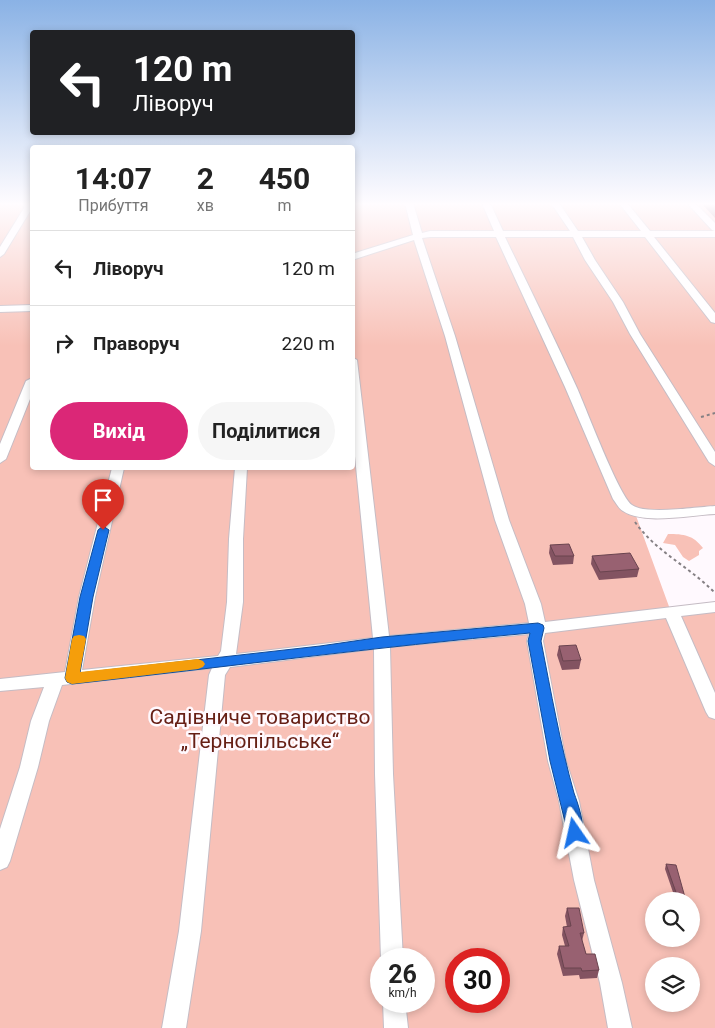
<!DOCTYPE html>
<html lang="uk">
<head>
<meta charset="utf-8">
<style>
  body { margin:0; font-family:Roboto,sans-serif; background:#f6f6f6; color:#222; height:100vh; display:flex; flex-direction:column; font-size:19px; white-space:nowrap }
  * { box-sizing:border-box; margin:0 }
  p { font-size:16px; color:#767676 }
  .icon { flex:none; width:28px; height:28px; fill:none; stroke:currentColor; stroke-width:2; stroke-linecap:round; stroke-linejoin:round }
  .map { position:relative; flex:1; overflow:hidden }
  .side { position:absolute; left:30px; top:145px; width:325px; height:325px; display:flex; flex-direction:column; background:#fff; border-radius:5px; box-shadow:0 2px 8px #0003 }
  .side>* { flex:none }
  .banner { position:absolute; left:30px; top:30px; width:325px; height:105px; border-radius:5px; box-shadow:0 2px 8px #0003; background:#202124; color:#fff; overflow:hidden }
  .buttons { position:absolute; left:645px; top:892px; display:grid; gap:10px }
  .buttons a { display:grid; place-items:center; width:55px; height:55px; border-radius:50%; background:#fff; box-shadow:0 2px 8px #0003; font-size:25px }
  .speed { position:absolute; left:370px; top:948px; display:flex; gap:10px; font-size:25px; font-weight:700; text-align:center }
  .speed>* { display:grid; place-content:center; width:65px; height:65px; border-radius:50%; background:#fff; box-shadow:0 2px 8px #0003; line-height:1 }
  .speed small { font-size:12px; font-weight:400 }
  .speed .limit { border:8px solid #d22; background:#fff; color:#111 }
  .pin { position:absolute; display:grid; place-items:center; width:42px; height:42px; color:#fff; margin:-51px -21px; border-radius:50% 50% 50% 0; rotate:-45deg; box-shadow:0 0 5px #0007 }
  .pin .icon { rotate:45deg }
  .me { position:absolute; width:55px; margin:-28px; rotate:349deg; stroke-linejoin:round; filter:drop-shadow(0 0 4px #0008) }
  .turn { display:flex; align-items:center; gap:18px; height:105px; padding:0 20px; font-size:22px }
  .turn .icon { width:65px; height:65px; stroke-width:2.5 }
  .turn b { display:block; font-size:35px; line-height:42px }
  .eta { display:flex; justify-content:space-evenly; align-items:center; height:85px; text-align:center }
  .eta b { font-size:30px; font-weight:700; line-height:35px }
  .button { display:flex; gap:10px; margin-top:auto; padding:10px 20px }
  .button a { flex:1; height:58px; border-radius:30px; background:#db2777; color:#fff; font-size:20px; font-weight:700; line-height:58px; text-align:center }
  .button a+a { background:#f6f6f6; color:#222 }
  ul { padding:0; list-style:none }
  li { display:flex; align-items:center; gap:15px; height:75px; padding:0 20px; border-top:1px solid #e0e0e0 }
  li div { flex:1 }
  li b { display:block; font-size:19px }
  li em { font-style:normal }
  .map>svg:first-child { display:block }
  .green { fill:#f8c1b7; fill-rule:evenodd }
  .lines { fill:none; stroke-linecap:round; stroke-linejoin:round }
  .minor-casing { stroke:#c5bcc4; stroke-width:2 }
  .path { stroke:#858084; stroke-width:2; stroke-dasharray:3 3; stroke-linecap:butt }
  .minor { fill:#fff; fill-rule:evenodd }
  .wall { fill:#835361 }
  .building { fill:#986171; stroke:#6a444f }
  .route { fill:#1a73e8; stroke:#114b97 }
  .slow { fill:#f59e0b }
  .labels { text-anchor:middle; stroke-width:5; stroke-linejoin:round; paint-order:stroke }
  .near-park-label { font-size:21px; fill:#661f15; stroke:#fff9fe }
</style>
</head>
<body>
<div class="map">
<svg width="715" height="1028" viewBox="0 0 715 1028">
  <rect width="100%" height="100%" fill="#fff9fe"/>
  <path class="green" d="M 0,203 L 32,203 L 32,468 L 352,468 L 353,203 L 715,203 L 715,510 L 635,513 L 671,612 L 715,607 L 715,1028 L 0,1028 ZM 654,901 L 691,901 L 691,939 L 654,939 ZM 381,959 L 424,959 L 424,1001 L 381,1001 ZM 456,959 L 499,959 L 499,1001 L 456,1001 ZM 654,966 L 691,966 L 691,1004 L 654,1004 Z
    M 668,534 C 684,534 693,535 703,548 L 699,551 L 699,555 L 689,561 L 683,557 L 675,545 L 663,543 Z"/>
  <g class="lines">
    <g class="minor-casing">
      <path id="minor" d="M 23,203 L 29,203 L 32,208 L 4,254 L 0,257 L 0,247 L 24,208 Z
        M 405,203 L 413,203 L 422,233 L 430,231 L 494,231 L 482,203 L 490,203 L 503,231 L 570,231 L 551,203 L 559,203 L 578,231 L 641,231 L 619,203 L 627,203 L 650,231 L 715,231 L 715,237 L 654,237 L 715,313 L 715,323 L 711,322 L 645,237 L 582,237 L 595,260 L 623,302 L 640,334 L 715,452 L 715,466 L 709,462 L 630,334 L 613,302 L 585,260 L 573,237 L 505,237 C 529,287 554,337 577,388 C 586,408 619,496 632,505 C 645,515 697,507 715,506 L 715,514 C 691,515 643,525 623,511 C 619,509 616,503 613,499 L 565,387 L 496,237 L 430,237 L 422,238 L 455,336 L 509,520 L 541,604 L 545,622 L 715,602 L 715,612 L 681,616 L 715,693 L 715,719 L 709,717 L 706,712 L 666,618 L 545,633 L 543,641 L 566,761 L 579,801 L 594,880 L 622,983 L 632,1028 L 608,1028 L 600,983 L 574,880 L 559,801 L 548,761 L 527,641 L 529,634 L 390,647 L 393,774 L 403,959 L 381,959 L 375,774 L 374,649 L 230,667 L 225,675 L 201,931 L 186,1028 L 162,1028 L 179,931 L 209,675 L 212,668 L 62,685 L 49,721 L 38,767 L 10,861 L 7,867 L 0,870 L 0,829 L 20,767 L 31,721 L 44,687 L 0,691 L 0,679 L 65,672 L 79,597 L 112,468 L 124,468 L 95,597 L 82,670 L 218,656 L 221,651 L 227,602 L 229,539 L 235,468 L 247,468 L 243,539 L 243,602 L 236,654 L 373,638 L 352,426 L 352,357 L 357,360 L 389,636 L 529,623 L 525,604 L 495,520 L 445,336 L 414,240 L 352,260 L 352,254 L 413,235 Z
        M 687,203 L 695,203 L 715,223 L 715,231 L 712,230 Z
        M 32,305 L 32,311 L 0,312 L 0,306 Z
        M 32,378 L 32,394 L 6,459 L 0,463 L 0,444 L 26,381 Z
        M 383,1001 L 405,1001 L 408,1028 L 384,1028 Z"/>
    </g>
    <path class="path" d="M 701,417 L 715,413
      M 635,522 C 656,552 690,567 715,593"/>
    <use href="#minor" class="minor"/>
  </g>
  <path class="wall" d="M 702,203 L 715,203 L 715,218 L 702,204 Z
    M 550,545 L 574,556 L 573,564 L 553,565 L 549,553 Z
    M 592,556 L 639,569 L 637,577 L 599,580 L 591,564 Z
    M 559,646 L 581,660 L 579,669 L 562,670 L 557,655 Z
    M 666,864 L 686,901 L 676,901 L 665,869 Z
    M 567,908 L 584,933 L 582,941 L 586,954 L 599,970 L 597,978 L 580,979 L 579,975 L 563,976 L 557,954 L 559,946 L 565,946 L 562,935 L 563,927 L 567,927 L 565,916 Z"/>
  <path class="building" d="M 711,203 L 715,203 L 715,207 Z
    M 569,544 L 574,556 L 555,556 L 550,545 Z
    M 630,553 L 639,569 L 600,572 L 592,556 Z
    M 576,645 L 581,660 L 563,661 L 559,646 Z
    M 666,864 L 676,865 L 686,901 L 679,901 Z
    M 567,908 L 579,908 L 584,933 L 580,933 L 586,954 L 595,954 L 599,970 L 582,971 L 581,968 L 564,968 L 559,946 L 569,946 L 563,927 L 571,926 Z"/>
  <linearGradient id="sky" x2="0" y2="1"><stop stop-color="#8ab2e5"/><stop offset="0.59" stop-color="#fffcff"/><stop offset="1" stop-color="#fffcff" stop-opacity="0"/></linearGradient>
  <rect width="715" height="346" fill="url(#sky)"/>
  <path class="route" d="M 103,526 L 109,530 L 93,597 L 80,673 L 320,646 L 382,637 L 538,623 L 543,625 L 544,628 L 541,641 C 551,692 560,743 574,793 C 578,804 586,826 581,838 L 575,840 L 569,838 L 550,761 L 528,641 L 530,633 C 377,647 225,667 72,684 L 67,682 L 65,678 L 80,597 L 98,530 Z"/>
  <path class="slow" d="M 79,635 L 84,636 L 86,639 L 80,672 L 198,659 L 203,661 L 205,664 L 203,667 L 198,669 L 72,684 L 67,682 L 65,678 L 72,639 L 74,636 Z"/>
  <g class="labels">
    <g class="near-park-label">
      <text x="260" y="724">Садівниче товариство<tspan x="260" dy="24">„Тернопільське“</tspan></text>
    </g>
  </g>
</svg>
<div class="buttons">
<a><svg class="icon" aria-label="search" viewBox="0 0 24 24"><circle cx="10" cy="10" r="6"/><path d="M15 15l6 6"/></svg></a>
<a><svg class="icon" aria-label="layers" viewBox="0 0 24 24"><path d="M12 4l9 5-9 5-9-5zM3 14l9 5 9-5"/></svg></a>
</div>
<div class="speed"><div>26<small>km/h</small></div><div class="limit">30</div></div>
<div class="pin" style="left:103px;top:530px;background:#d93025"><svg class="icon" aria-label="arrive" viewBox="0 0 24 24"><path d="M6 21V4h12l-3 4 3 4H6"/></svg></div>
<svg class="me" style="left:575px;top:833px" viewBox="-20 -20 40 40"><path d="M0-17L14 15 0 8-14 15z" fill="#1a73e8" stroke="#fff" stroke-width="4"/></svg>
<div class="banner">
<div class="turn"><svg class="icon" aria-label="left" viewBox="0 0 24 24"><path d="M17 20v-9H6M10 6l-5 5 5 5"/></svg><div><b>120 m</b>Ліворуч</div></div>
</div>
<section class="side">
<div class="eta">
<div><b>14:07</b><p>Прибуття</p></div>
<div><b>2</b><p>хв</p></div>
<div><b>450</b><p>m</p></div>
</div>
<ul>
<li><svg class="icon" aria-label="left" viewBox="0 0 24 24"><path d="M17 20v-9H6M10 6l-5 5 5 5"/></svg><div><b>Ліворуч</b></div><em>120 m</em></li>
<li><svg class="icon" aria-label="right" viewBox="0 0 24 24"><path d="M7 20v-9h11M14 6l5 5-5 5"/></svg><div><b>Праворуч</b></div><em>220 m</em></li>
</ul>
<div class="button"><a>Вихід</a><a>Поділитися</a></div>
</section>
</div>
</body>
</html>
